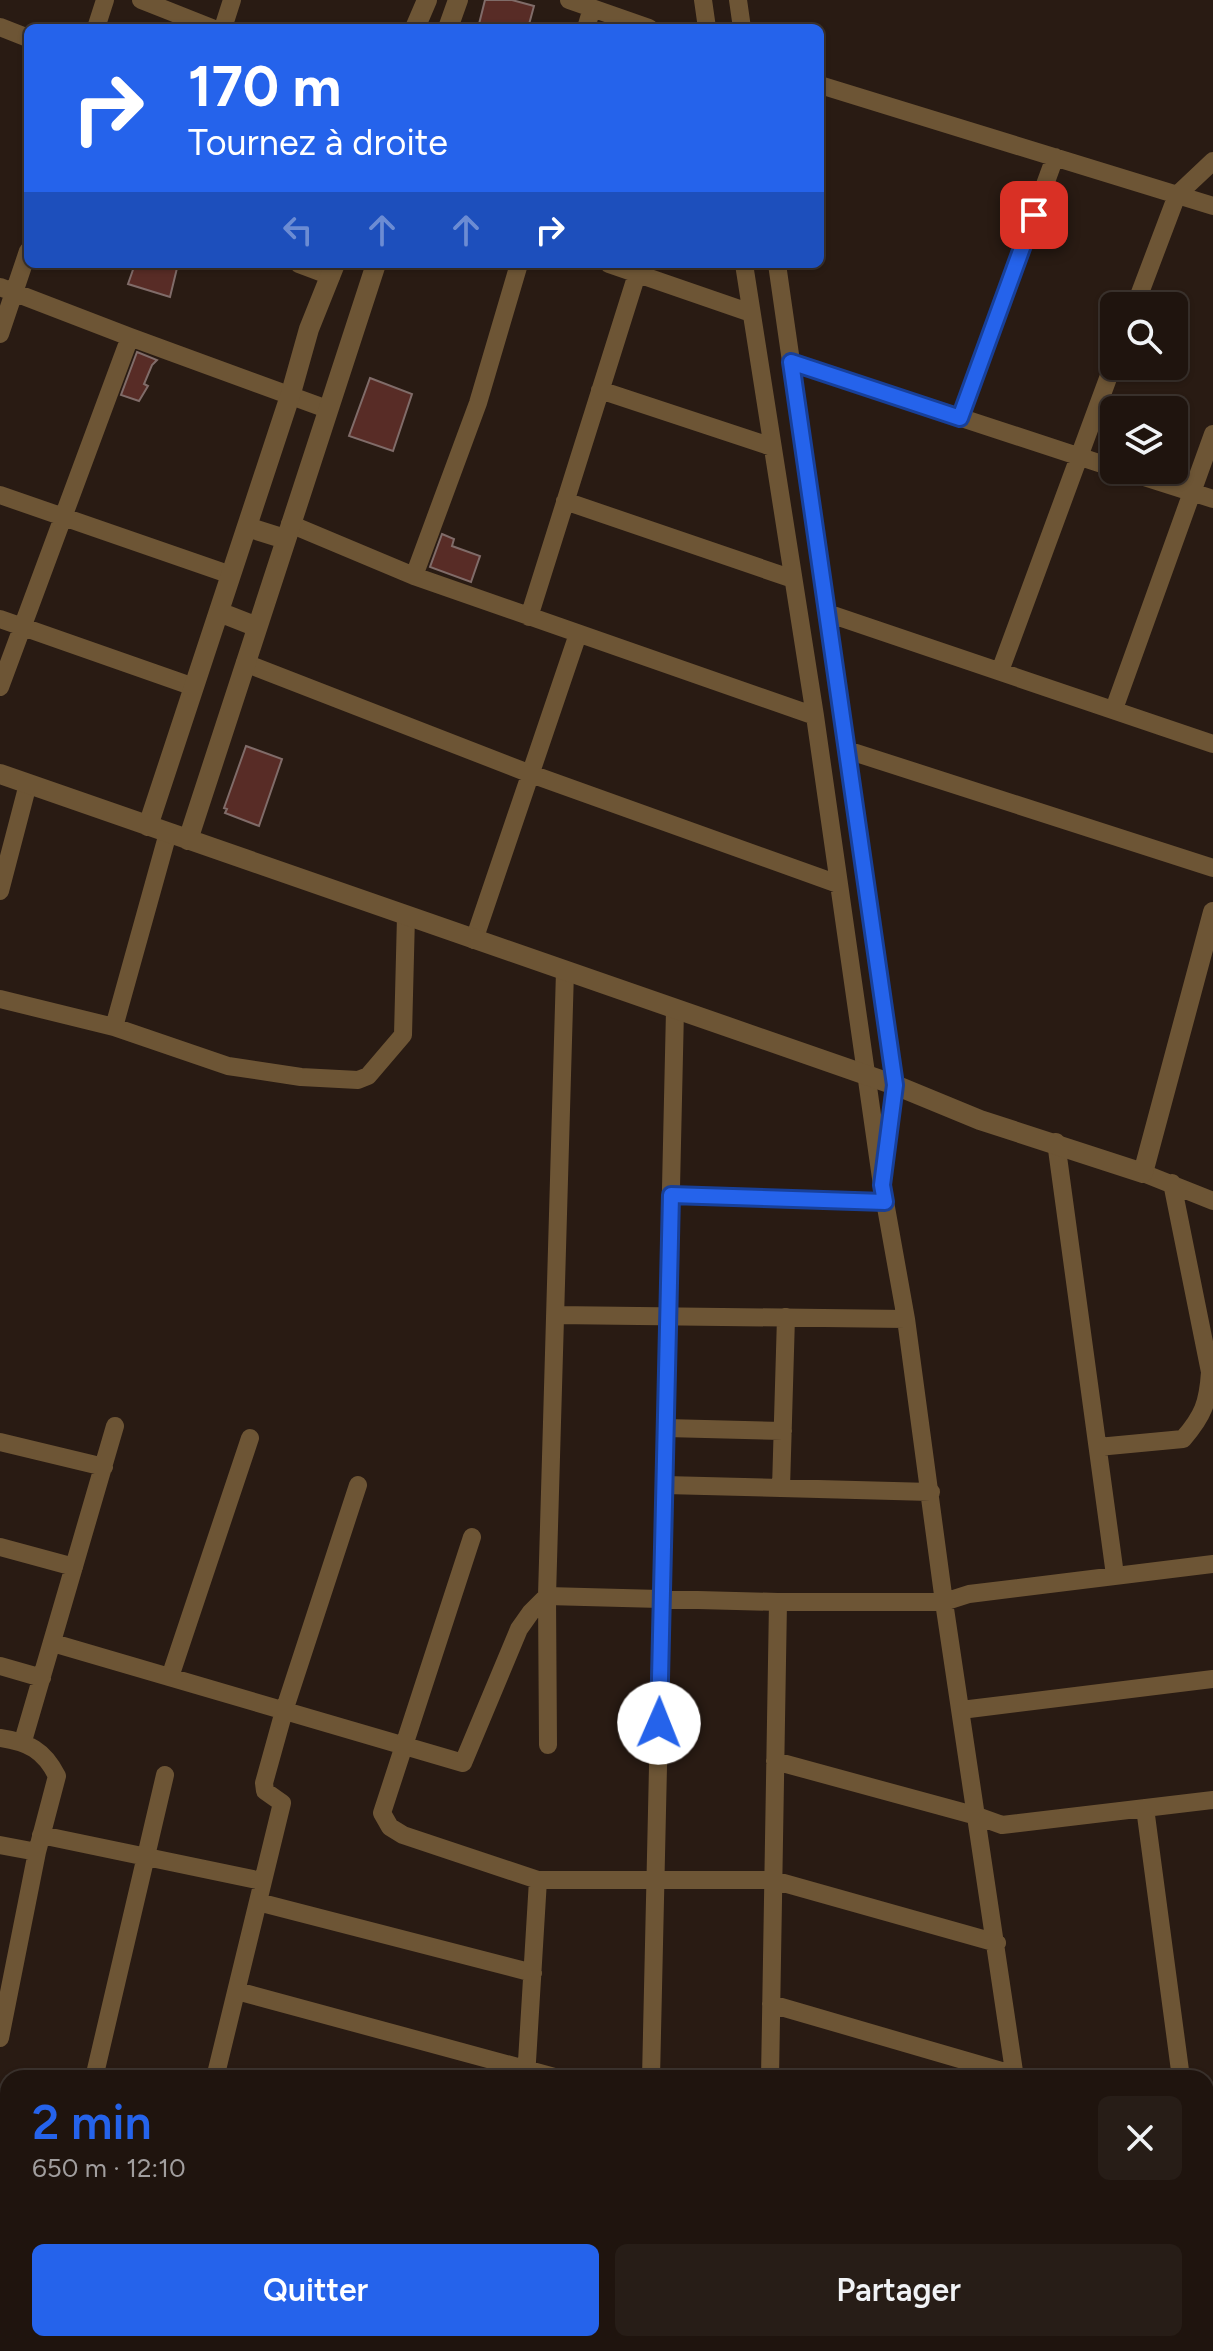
<!DOCTYPE html>
<html lang="fr">
<head>
<meta charset="utf-8">
<style>
  body { margin:0; font-family:Figtree,sans-serif; background:#271d17; color:#f1f3f6; height:100vh; display:flex; flex-direction:column; font-size:30px; white-space:nowrap }
  * { box-sizing:border-box; margin:0 }
  p { font-size:26px; color:#a19e9e }
  .icon { flex:none; width:44px; height:44px; fill:none; stroke:currentColor; stroke-width:2; stroke-linecap:round; stroke-linejoin:round }
  .map { position:relative; flex:1; overflow:hidden }
  .side { position:absolute; left:0px; top:2070px; width:1214px; height:282px; display:flex; flex-direction:column; background:#1f140e; border-radius:24px 24px 0 0; box-shadow:0 2px 6px #0004,0 0 0 2px #3c332e }
  .side>* { flex:none }
  .guide { position:absolute; left:24px; top:24px; width:800px; height:244px; border-radius:12px; box-shadow:0 2px 6px #0004,0 0 0 2px #3c332e; background:#2563eb; color:#fff; overflow:hidden }
  .controls { position:absolute; left:1100px; top:292px; display:grid; gap:16px }
  .controls a { display:grid; place-items:center; width:88px; height:88px; border-radius:12px; background:#1f140e; box-shadow:0 2px 6px #0004,0 0 0 2px #3c332e; font-size:40px }
  .pin { position:absolute; display:grid; place-items:center; width:68px; height:68px; color:#fff; margin:-34px; border-radius:16px; box-shadow:0 4px 12px #0006 }
  .me { position:absolute; width:88px; margin:-44px; rotate:1deg; stroke-linejoin:round; filter:drop-shadow(0 0 6px #0008) }
  .turn { display:flex; align-items:center; gap:28px; height:168px; padding:0 32px; font-size:36px }
  .turn .icon { width:104px; height:104px; stroke-width:2.5 }
  .turn b { display:block; font-size:56px; line-height:68px }
  .lanes { display:flex; align-items:center; height:76px; padding:0 32px; background:#0003; justify-content:center; gap:40px; direction:ltr }
  .lanes .off { opacity:.35 }
  .round { display:grid; place-items:center; flex:none; width:84px; height:84px; border-radius:12px; background:#271d17 }
  .overview { display:flex; align-items:center; justify-content:space-between; height:136px; padding:0 32px }
  h1 { font-size:48px; font-weight:600; line-height:60px; color:#2563eb }
  .button { display:flex; gap:16px; margin-top:auto; padding:16px 32px }
  .button a { flex:1; height:92px; border-radius:12px; background:#2563eb; color:#fff; font-size:32px; font-weight:600; line-height:92px; text-align:center }
  .button a+a { background:#271d17; color:#f1f3f6 }
  .map>svg:first-child { display:block }
  .building { fill:#582c26; stroke:#806c69; stroke-width:2 }
  .lines { fill:none; stroke-linecap:round; stroke-linejoin:round }
  .minor { stroke:#6d5535; stroke-width:18 }
  .tertiary { stroke:#6d5535; stroke-width:20 }
  .route-casing { stroke:#184099; stroke-width:20 }
  .route { stroke:#2563eb; stroke-width:14 }
</style>
</head>
<body>
<div class="map">
<svg width="1213" height="2351" viewBox="0 0 1213 2351">
  <rect width="100%" height="100%" fill="#291b13"/>
  <path class="building" d="M 485,0 L 512,0 L 534,6 L 528,28 L 478,28 Z
    M 135,264 L 178,264 L 170,297 L 128,284 Z
    M 137,352 L 157,360 L 152,365 L 144,384 L 148,386 L 139,401 L 121,395 Z
    M 370,378 L 412,394 L 393,451 L 349,436 Z
    M 442,534 L 454,539 L 452,546 L 480,556 L 471,582 L 430,567 Z
    M 246,746 L 282,759 L 259,826 L 225,813 L 227,809 L 224,808 Z"/>
  <g class="lines">
    <path class="minor" d="M 141,0 L 212,28
      M 569,0 L 649,28
      M 703,0 L 707,28
      M 738,0 L 742,28
      M 0,27 L 28,38
      M 96,28 L 105,0
      M 223,28 L 232,0
      M 586,28 L 592,8
      M 820,85 L 1213,206
      M 299,264 L 331,276
      M 609,264 L 751,313
      M 744,264 L 815,716 L 882,1185 L 906,1319 L 944,1602 L 1015,2078
      M 777,264 L 895,1085 L 885,1162
      M 0,287 L 130,337 L 327,409
      M 1135,306 L 1177,195 L 1213,161
      M 0,334 L 28,251
      M 791,362 L 1114,468
      M 600,390 L 772,447
      M 960,418 L 1055,157
      M 1122,470 L 1213,499
      M 0,495 L 231,575
      M 565,501 L 793,579
      M 290,524 L 414,576 L 815,716
      M 414,576 L 478,403 L 519,264
      M 827,613 L 1213,744
      M 529,617 L 637,274
      M 0,619 L 194,687
      M 245,663 L 531,774 L 838,884
      M 1000,671 L 1114,362
      M 0,687 L 130,337
      M 1114,709 L 1213,434
      M 847,750 L 1213,868
      M 0,891 L 28,784
      M 474,940 L 578,634
      M 0,999 L 114,1027 L 168,833
      M 114,1027 L 228,1066 L 301,1077 L 358,1080 L 368,1076 L 403,1035 L 406,916
      M 1056,1142 L 1115,1575
      M 1143,1173 L 1213,1201
      M 671,1195 L 885,1202
      M 555,1315 L 906,1319
      M 666,1428 L 783,1431
      M 0,1442 L 104,1467
      M 1098,1447 L 1183,1439 C 1203,1416 1208,1403 1210,1372 L 1172,1183
      M 665,1485 L 931,1492
      M 781,1488 L 786,1317
      M 472,1537 L 382,1813 L 390,1827 L 403,1835 L 538,1880 L 773,1880 L 997,1943
      M 0,1547 L 74,1567
      M 53,1643 L 463,1763 L 519,1629 L 531,1612 L 547,1596 L 778,1602 L 944,1602 L 969,1594 L 1213,1564
      M 0,1666 L 42,1678
      M 170,1677 L 250,1438
      M 961,1710 L 1213,1679
      M 0,1738 C 28,1742 44,1750 57,1776 L 37,1852 L 0,2038
      M 23,1741 L 115,1426
      M 548,1745 L 547,1596 L 565,971
      M 775,1761 L 977,1816 L 1002,1825 L 1213,1800
      M 1145,1808 L 1181,2078
      M 41,1835 L 262,1881
      M 0,1845 L 37,1852
      M 258,1902 L 533,1973
      M 237,1991 L 558,2078
      M 771,2004 L 1015,2075
      M 94,2078 L 165,1775
      M 215,2078 L 282,1803 L 265,1791 L 264,1783 L 284,1711 L 358,1485
      M 526,2078 L 538,1880
      M 651,2078 L 675,1010
      M 770,2078 L 778,1602
      M 1206,2100 L 1213,2096
      M 0,2222 L 8,2223
      M 1209,2269 L 1213,2305
      M 446,2344 L 463,2348
      M 904,2344 L 905,2351
      M 937,2344 L 973,2351
      M 1064,2344 L 1065,2351
      M 51,2351 L 52,2344
      M 148,2351 L 150,2344
      M 261,2351 L 263,2344
      M 594,2351 L 595,2344
      M 717,2351 L 718,2344
      M 1087,2351 L 1098,2344"/>
    <path class="tertiary" d="M 415,28 L 427,0
      M 448,28 L 458,0
      M 247,527 L 285,539
      M 219,612 L 257,627
      M 0,774 L 895,1085 L 980,1120 L 1143,1173 L 1213,912
      M 148,826 L 291,393 L 309,329 L 335,264
      M 188,840 L 376,264"/>
  </g>
  <g class="lines">
    <g class="route-casing">
      <path id="route" d="M 659,1723 L 671,1195 L 885,1202 L 882,1185 L 895,1085 L 791,362 L 960,418 L 1034,215"/>
    </g>
    <use href="#route" class="route"/>
  </g>
</svg>
<div class="controls">
<a><svg class="icon" aria-label="search" viewBox="0 0 24 24"><circle cx="10" cy="10" r="6"/><path d="M15 15l6 6"/></svg></a>
<a><svg class="icon" aria-label="layers" viewBox="0 0 24 24"><path d="M12 4l9 5-9 5-9-5zM3 14l9 5 9-5"/></svg></a>
</div>
<div class="pin" style="left:1034px;top:215px;background:#d93025"><svg class="icon" aria-label="arrive" viewBox="0 0 24 24"><path d="M6 21V4h12l-3 4 3 4H6"/></svg></div>
<svg class="me" style="left:659px;top:1723px" viewBox="-20 -20 40 40"><circle r="19" fill="#fff"/><path d="M0-13L10 11 0 6-10 11z" fill="#2563eb"/></svg>
<div class="guide">
<div class="turn"><svg class="icon" aria-label="right" viewBox="0 0 24 24"><path d="M7 20v-9h11M14 6l5 5-5 5"/></svg><div><b>170 m</b>Tournez à droite</div></div>
<div class="lanes"><svg class="icon off" aria-label="left" viewBox="0 0 24 24"><path d="M17 20v-9H6M10 6l-5 5 5 5"/></svg><svg class="icon off" aria-label="ahead" viewBox="0 0 24 24"><path d="M12 20V5M6 11l6-6 6 6"/></svg><svg class="icon off" aria-label="ahead" viewBox="0 0 24 24"><path d="M12 20V5M6 11l6-6 6 6"/></svg><svg class="icon" aria-label="right" viewBox="0 0 24 24"><path d="M7 20v-9h11M14 6l5 5-5 5"/></svg></div>
</div>
<section class="side">
<div class="overview"><div><h1>2 min</h1><p>650 m · 12:10</p></div><a class="round"><svg class="icon" aria-label="close" viewBox="0 0 24 24"><path d="M6 6l12 12M18 6L6 18"/></svg></a></div>
<div class="button"><a>Quitter</a><a>Partager</a></div>
</section>
</div>
</body>
</html>
